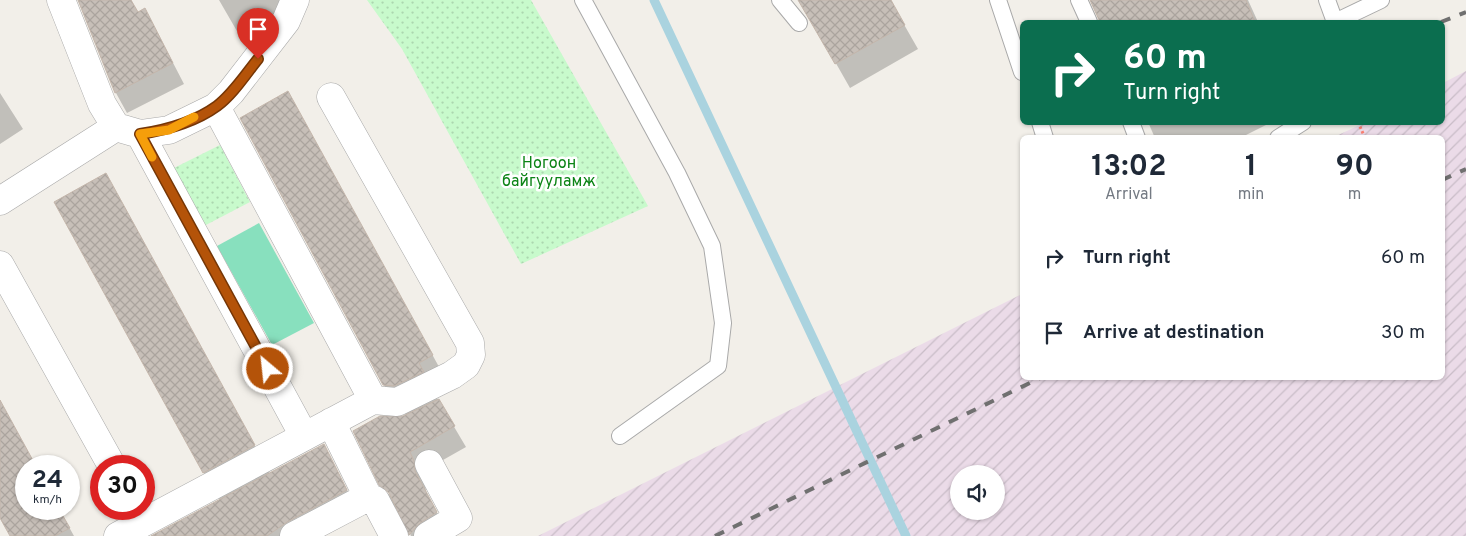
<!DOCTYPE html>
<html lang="en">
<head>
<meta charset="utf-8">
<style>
  body { margin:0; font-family:Overpass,sans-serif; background:#f6f6f7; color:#1f2937; height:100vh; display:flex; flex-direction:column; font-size:19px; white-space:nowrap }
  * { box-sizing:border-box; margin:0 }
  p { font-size:16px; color:#747a83 }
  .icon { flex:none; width:28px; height:28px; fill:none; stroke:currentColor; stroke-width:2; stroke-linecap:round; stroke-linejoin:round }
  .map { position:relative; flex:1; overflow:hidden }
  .drawer { position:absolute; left:1020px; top:135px; width:425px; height:245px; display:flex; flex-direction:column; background:#fff; border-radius:8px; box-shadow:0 1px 4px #0004 }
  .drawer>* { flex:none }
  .banner { position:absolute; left:1020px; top:20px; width:425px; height:105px; border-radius:8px; box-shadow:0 1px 4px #0004; background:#0b6e4f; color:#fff; overflow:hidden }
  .tools { position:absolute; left:950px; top:465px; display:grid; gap:10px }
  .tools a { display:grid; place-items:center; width:55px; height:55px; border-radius:50%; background:#fff; box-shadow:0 1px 4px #0004; font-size:25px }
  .speed { position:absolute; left:15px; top:455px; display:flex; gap:10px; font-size:25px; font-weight:700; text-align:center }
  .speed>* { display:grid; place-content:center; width:65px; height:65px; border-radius:50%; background:#fff; box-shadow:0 1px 4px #0004; line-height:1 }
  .speed small { font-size:12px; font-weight:400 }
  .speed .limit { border:8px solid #d22; background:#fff; color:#111 }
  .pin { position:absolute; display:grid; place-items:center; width:42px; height:42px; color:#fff; margin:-51px -21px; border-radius:50% 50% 50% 0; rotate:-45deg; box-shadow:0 0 5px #0007 }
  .pin .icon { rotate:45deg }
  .me { position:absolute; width:55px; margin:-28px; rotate:332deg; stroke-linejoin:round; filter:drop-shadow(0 0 4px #0008) }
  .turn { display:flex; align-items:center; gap:18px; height:105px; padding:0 20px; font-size:22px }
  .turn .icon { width:65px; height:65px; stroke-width:2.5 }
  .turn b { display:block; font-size:35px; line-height:42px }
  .eta { display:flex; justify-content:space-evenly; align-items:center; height:85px; text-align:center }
  .eta b { font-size:30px; font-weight:700; line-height:35px }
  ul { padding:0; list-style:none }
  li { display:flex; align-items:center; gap:15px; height:75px; padding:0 20px }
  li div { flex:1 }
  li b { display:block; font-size:19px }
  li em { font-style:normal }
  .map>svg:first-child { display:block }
  .industrial { fill:url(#industrial-furrows); fill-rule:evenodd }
  .park { fill:url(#park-dots) }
  .pitch { fill:#88e0be }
  .shadow { fill:#0003 }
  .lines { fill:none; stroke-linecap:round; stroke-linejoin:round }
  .stream { stroke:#aad3df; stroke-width:9 }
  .building { fill:url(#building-cross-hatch); stroke:#c4b6ab }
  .lane-casing { stroke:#a9a9a9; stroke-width:18 }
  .street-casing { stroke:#a9a9a9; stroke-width:29 }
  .path { stroke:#fa8072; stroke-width:3; stroke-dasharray:2.5 2.5; stroke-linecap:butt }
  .lane { stroke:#fff; stroke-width:16 }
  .street { stroke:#fff; stroke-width:28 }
  .rail { stroke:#707070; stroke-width:4; stroke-dasharray:10 10; stroke-linecap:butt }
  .route-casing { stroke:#753606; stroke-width:12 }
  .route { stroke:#b45309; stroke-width:9 }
  .slow { stroke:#f59e0b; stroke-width:9 }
  .labels { text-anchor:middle; stroke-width:5; stroke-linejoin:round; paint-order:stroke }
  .park-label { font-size:16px; fill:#0c8416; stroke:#fff }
</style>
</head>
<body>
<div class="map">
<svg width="1466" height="536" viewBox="0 0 1466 536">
  <defs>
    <pattern id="industrial-furrows" width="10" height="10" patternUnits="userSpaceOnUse" patternTransform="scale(1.25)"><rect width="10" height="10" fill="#ebdbe8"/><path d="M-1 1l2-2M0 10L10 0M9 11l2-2" fill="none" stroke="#c9bcc7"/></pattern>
    <pattern id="park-dots" width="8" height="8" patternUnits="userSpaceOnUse" patternTransform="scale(1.25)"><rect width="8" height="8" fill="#c8facc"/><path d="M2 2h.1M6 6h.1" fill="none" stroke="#acd6af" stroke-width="1.8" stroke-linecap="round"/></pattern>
    <pattern id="building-cross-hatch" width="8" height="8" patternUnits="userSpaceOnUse" patternTransform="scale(1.25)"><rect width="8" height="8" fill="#c7bfb8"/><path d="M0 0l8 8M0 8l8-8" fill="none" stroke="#aba49e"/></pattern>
  </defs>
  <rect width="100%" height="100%" fill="#f2efe9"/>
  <path class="industrial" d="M 1466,71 L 1466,536 L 538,536 L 1022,294 L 1022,378 L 1442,378 L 1442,138 L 1334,137 L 1364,123 L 1442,122 L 1443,83 ZM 959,474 L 996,474 L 996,511 L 959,511 Z"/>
  <path class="park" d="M 367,0 L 531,0 L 648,206 L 521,264 L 402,49 Z
    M 220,145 L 250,202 L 204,226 L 174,168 Z"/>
  <path class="pitch" d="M 259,223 L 314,323 L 272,345 L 217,246 Z"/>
  <path class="shadow" d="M 78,0 L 131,0 L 138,13 L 156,30 L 184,84 L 127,113 L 116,93 L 94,34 Z
    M 219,0 L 285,0 L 295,18 L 245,45 Z
    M 800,0 L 890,0 L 918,49 L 850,88 Z
    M 1091,0 L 1248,0 L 1258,22 L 1102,22 Z
    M 0,93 L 23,129 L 0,144 Z
    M 304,122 L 449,385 L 427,381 L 466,447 L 420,473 L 425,482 L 426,493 L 448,533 L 443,536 L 411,536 L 399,510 L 393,506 L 384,490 L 393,498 L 404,417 L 409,415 L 401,414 L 384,385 Z
    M 1148,122 L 1272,122 L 1240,138 L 1155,138 Z
    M 123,204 L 270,474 L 324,445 L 360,515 L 321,536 L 153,536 L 220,501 L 204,473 Z
    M 0,401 L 36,466 L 26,466 L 26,509 L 59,509 L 74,536 L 11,536 L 0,515 Z"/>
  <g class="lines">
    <path class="stream" d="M 654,0 L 906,536"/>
  </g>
  <path class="building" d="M 78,0 L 131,0 L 138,12 L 145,8 L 173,63 L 115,93 Z
    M 798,0 L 891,0 L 905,25 L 835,64 Z
    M 1090,0 L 1246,0 L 1255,22 L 1100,22 Z
    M 288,91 L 433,355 L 419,363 L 424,372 L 394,386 L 383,385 L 240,118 Z
    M 106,173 L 255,445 L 203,473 L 54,202 Z
    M 439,399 L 455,426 L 410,452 L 414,461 L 415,471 L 437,512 L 420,523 L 409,535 L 389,493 L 379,485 L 353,431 L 380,416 L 403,416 Z
    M 0,400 L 36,466 L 26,466 L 26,509 L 59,509 L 70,528 L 55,536 L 10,536 L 0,518 Z
    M 324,444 L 347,490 L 287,522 L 267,536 L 151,536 Z"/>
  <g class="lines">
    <g class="lane-casing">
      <path id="lane" d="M 583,0 L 677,173 L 712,246 L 723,323 L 718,366 L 620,436
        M 780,0 L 799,23
        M 998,0 L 1022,72
        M 1079,0 L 1089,22
        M 1327,0 L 1335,22
        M 1335,22 L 1381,0
        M 1040,122 L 1045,138
        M 1131,122 L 1137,138
        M 1278,138 L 1303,122"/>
    </g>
    <g class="street-casing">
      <path id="street" d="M 61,0 L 102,104 L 116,127 L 140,134 L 169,130 L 216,107 L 231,92 L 286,21 L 295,0
        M 331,97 L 470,343 L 471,355 L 466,365 L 452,375 L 397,402 L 373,400
        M 140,134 L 304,436
        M 0,201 L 116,127
        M 0,265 L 112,466
        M 331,422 L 368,497
        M 118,536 L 373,400 L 216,107
        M 294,536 L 368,497 L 375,500 L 394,536
        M 428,536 L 458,518 L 429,464"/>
    </g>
    <path class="path" d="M 1358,122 L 1365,138"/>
    <use href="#lane" class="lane"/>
    <use href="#street" class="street"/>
    <path class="rail" d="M 1441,22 L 1466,12
      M 1442,180 L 1466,169
      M 715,536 L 1040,378"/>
  </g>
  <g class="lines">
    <g class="route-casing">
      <path id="route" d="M 258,59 C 245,75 233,94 217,106 C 195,122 166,130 140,134 L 268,369"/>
    </g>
    <use href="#route" class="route"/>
    <path class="slow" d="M 152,157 L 140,134 L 169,130 L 194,117"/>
  </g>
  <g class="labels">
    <g class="park-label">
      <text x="549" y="168">Ногоон<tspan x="549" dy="18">байгууламж</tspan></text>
    </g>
  </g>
</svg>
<div class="tools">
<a><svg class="icon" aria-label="sound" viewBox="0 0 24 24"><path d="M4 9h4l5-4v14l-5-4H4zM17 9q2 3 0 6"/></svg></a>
</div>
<div class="speed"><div>24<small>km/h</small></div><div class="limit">30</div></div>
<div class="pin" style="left:258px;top:59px;background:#d93025"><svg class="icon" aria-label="arrive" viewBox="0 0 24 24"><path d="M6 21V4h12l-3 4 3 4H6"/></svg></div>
<svg class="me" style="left:268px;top:369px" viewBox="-20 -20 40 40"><circle r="17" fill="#b45309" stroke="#fff" stroke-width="3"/><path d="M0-11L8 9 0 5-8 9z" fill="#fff"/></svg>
<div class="banner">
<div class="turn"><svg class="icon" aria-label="right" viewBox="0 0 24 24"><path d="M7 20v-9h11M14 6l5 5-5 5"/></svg><div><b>60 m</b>Turn right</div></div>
</div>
<section class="drawer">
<div class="eta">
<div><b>13:02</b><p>Arrival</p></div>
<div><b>1</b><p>min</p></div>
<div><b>90</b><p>m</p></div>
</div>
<ul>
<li><svg class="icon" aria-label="right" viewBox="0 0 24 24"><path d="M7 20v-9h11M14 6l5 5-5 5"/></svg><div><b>Turn right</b></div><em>60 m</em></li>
<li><svg class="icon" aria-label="arrive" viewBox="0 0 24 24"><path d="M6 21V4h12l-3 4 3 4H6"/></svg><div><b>Arrive at destination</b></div><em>30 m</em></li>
</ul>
</section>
</div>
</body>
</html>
